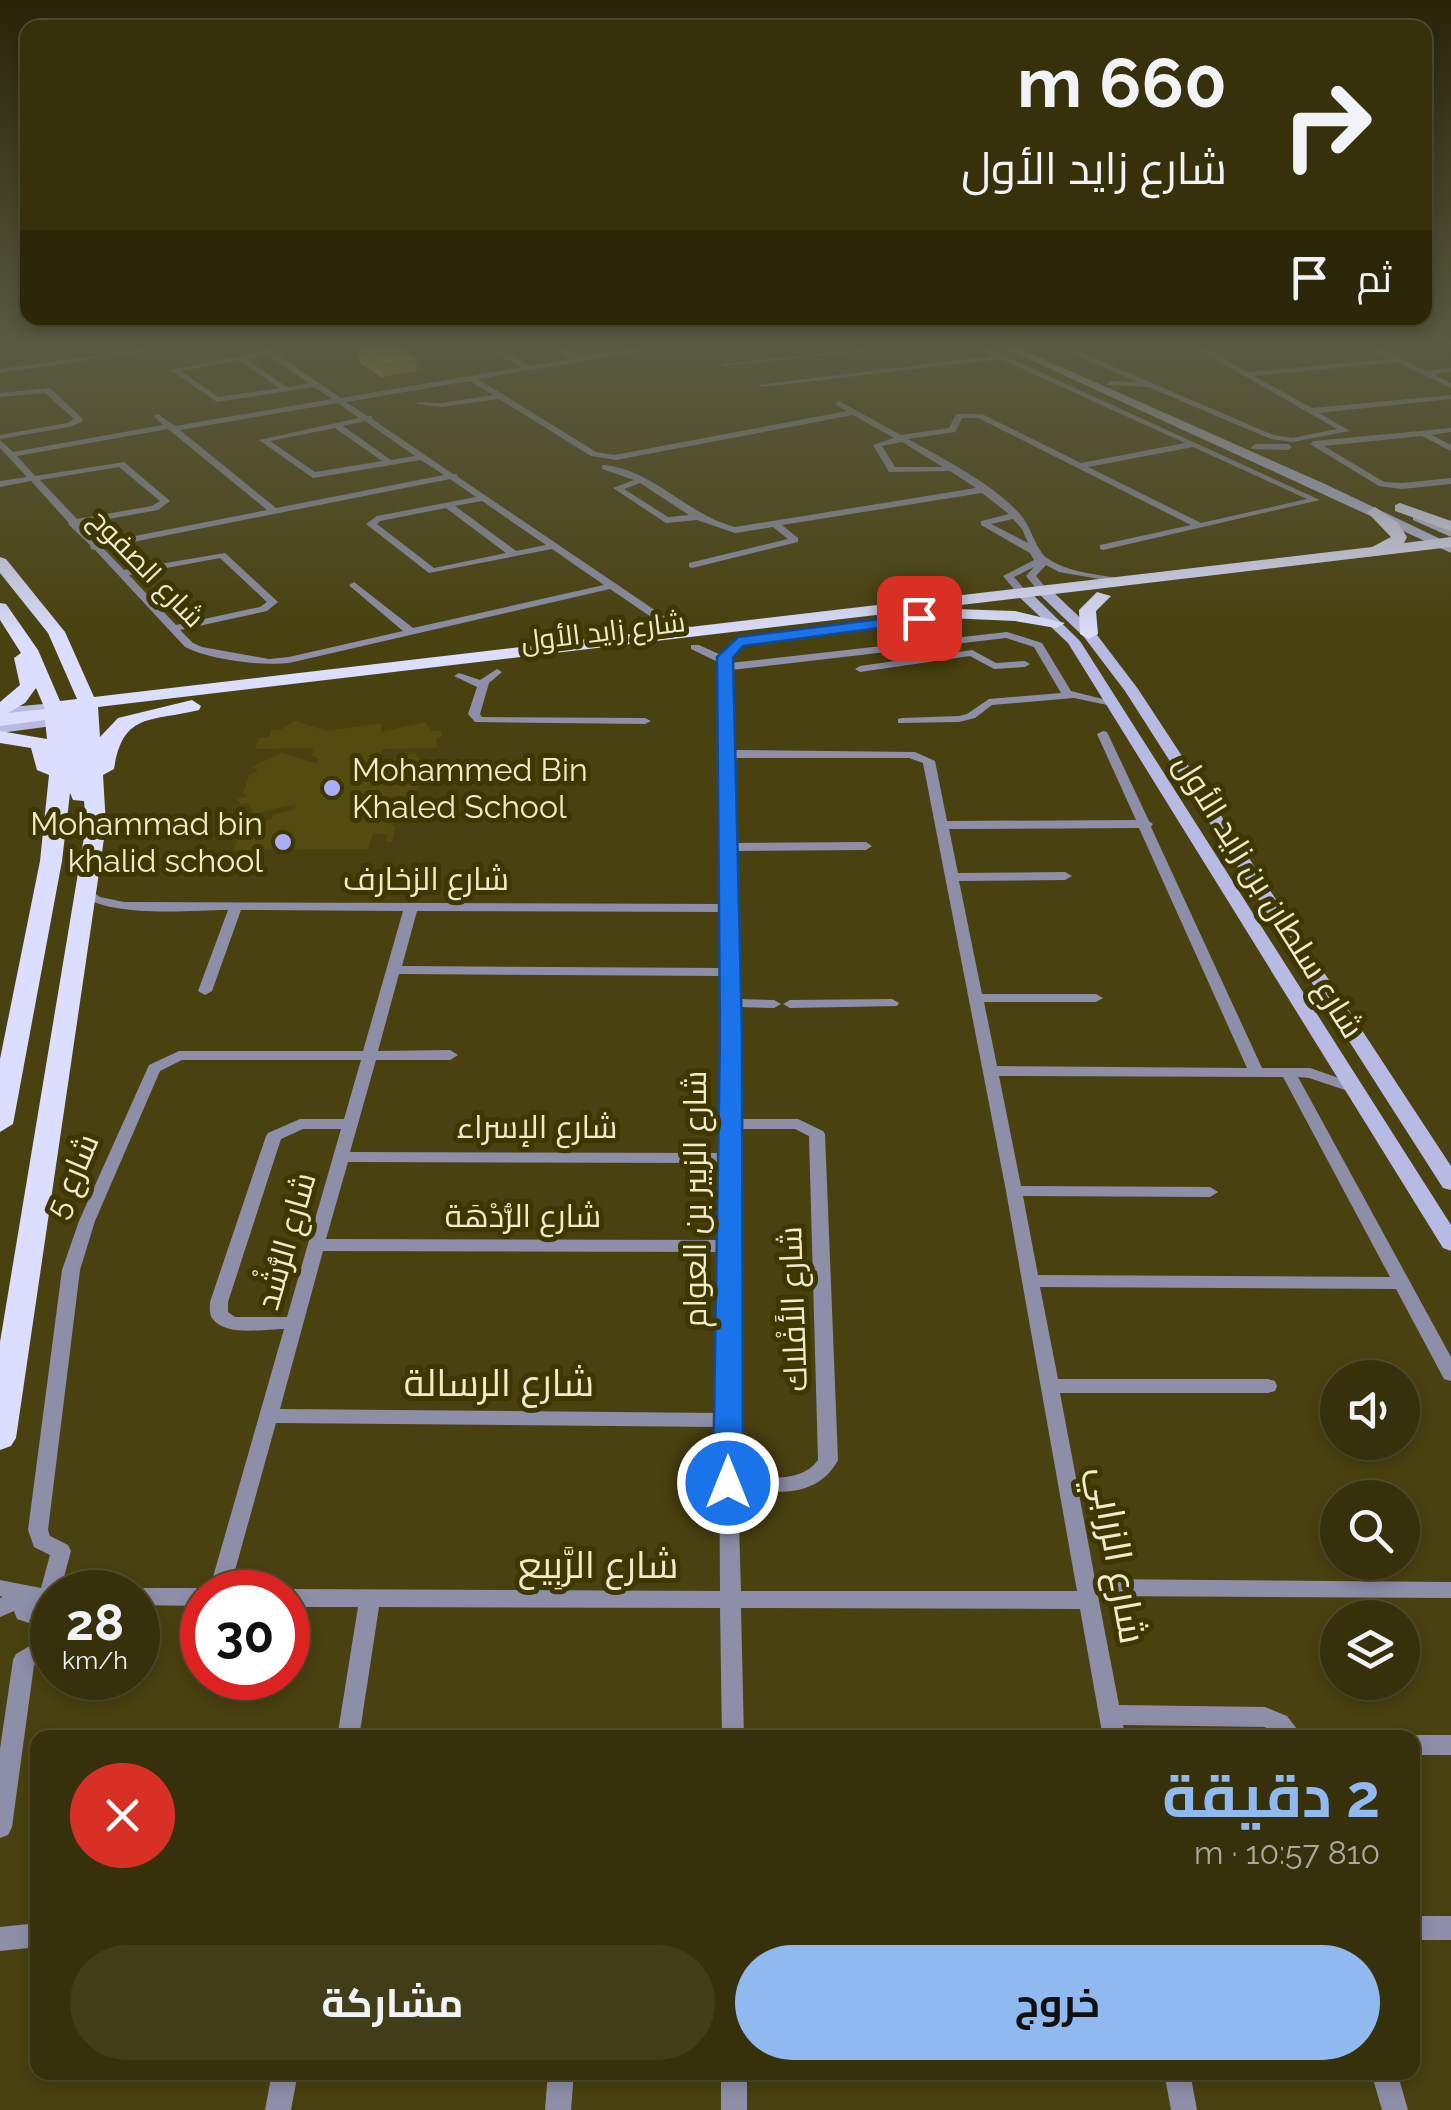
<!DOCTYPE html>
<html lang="ar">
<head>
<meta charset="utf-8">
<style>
  body { margin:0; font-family:Raleway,Cairo,sans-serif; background:#423d19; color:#f1f3f6; direction:rtl; height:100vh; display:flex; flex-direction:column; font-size:38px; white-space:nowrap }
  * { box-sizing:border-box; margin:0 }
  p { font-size:32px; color:#aaa99d }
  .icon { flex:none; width:55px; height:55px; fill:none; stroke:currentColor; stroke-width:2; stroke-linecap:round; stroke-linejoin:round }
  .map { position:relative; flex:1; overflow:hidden; direction:ltr }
  .panel { position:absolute; left:30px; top:1730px; width:1390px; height:350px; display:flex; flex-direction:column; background:#37310b; border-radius:20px; box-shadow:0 5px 15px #0003,0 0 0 2px #514c2c; direction:rtl }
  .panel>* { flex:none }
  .banner { position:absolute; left:20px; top:20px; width:1412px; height:305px; border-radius:20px; box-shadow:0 5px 15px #0003,0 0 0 2px #514c2c; direction:rtl; background:#37310b; color:#f1f3f6; overflow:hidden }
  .controls { position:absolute; left:1320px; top:1360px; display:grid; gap:20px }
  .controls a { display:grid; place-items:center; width:100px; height:100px; border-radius:50%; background:#37310b; box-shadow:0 5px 15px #0003,0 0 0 2px #514c2c; font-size:50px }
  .speed { position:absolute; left:30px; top:1570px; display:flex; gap:20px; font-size:50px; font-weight:700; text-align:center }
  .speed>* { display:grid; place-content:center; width:130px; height:130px; border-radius:50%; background:#37310b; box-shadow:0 5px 15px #0003,0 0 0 2px #514c2c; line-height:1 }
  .speed small { font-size:25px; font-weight:400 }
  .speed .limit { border:15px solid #d22; background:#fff; color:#111 }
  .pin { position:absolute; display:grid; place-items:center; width:85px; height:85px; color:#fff; margin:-42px; border-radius:20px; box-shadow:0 5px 15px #0006 }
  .me { position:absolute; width:110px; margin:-55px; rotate:0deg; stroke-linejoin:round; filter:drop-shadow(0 0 8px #0008) }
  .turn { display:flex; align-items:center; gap:35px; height:210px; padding:0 40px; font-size:45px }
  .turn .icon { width:130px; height:130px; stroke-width:2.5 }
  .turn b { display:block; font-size:70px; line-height:85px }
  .then { display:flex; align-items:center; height:95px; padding:0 40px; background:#0003; gap:20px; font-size:38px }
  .round { display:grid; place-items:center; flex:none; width:105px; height:105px; border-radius:52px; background:#423d19 }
  .summary { display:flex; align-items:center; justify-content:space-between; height:170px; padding:0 40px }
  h1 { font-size:60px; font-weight:700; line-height:75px; color:#90b9f0 }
  .cta { display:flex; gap:20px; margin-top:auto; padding:20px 40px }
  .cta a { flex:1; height:115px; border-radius:60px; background:#90b9f0; color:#111; font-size:40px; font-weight:700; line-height:115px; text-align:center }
  .cta a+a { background:#423d19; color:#f1f3f6 }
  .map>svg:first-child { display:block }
  .built { fill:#544b11 }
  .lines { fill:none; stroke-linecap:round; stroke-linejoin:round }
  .street { fill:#8d8fa9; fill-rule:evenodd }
  .secondary { fill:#b7bbe4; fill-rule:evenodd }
  .primary { fill:#dbdefe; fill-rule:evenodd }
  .wall { fill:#cab940 }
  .shaded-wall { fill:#a49634 }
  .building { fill:#ebd74a; stroke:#a49634; stroke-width:2.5 }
  .route { fill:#1a73e8; stroke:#114b97; stroke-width:2.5 }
  .poi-dot { fill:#abaffb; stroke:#3e3701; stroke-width:4 }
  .labels { text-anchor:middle; stroke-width:10; stroke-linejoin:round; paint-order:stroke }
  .far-street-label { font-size:28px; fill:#efebcb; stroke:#3e3701 }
  .poi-label { font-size:32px; fill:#efebcb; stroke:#3e3701; text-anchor:start }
  .street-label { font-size:32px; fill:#efebcb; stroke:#3e3701 }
  .near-street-label { font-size:38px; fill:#efebcb; stroke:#3e3701 }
</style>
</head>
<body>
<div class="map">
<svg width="1451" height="2110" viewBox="0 0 1451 2110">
  <rect width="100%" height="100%" fill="#49410f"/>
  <path class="built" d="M 295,721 L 327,731 L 382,723 L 381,732 L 425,722 L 432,731 L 442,731 L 441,737 L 436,738 L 438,748 L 382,749 L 380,756 L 372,760 L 372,765 L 415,753 L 421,763 L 428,762 L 434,767 L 423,771 L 428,775 L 426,783 L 419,784 L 413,797 L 421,800 L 397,816 L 362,806 L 356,811 L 395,826 L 392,842 L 386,842 L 387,835 L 373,833 L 368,849 L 233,850 L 244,824 L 271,819 L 274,814 L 294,810 L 296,804 L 254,814 L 248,803 L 241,805 L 237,799 L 247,796 L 243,793 L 249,776 L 258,770 L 251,767 L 281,753 L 318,764 L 319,759 L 312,756 L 313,748 L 255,749 L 259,738 L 269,737 L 271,730 L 280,730 Z"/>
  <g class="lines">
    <path class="street" d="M 177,344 L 196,344 L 0,373 L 0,369 Z
      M 252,344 L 261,344 L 275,350 L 275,353 L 341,398 L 521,367 L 480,344 L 489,344 L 530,366 L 572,359 L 545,344 L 555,344 L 581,357 L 652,344 L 642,351 L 478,379 L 596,452 L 614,455 L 847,411 L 836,405 L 835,403 L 839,401 L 901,435 L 949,428 L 956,414 L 982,414 L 1081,463 L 1185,443 L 1000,359 L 762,387 L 758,385 L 992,356 L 969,344 L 979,344 L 1320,500 L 1103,550 L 1100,549 L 1100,545 L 1191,525 L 978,418 L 962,418 L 955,432 L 908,439 C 945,460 990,482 1019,513 C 1031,525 1035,549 1047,558 C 1068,573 1098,574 1122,579 L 1122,583 L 1059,572 L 1046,565 L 1036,576 L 1048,590 L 1047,592 L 1039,592 L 1026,576 L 1034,567 L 1014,577 L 1027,592 L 1018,594 L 1003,576 L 1034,560 L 1030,553 L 981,525 L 981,521 L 1009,514 L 982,493 L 782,525 L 798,538 L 798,542 L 692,568 L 689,567 L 689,563 L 788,539 L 773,527 L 735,533 L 697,520 L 666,523 L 613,488 L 634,480 L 602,469 L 602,465 C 652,468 687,515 735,527 L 976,488 L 950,471 L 889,472 L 873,445 L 894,438 L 853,415 L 616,460 L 591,456 L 499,399 L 441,407 L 416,404 L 420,402 L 441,403 L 493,395 L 470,381 L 346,402 L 367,416 L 372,416 L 372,419 L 453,474 L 457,474 L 458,477 L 671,621 L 702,630 L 702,634 L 663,625 L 610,589 L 289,663 C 260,666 211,660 185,647 L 95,550 L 91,549 L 90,545 L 69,525 L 68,522 L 31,481 L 0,487 L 0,481 L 27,477 L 0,448 L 0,440 L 13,452 L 163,425 L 154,416 L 158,414 L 175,426 L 332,399 L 314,387 L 217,402 L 170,370 L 262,352 ZM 267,355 L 309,383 L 287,387 L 247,359 ZM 239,360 L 279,388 L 218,397 L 181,371 ZM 338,403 L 359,418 L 259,440 L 313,478 L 421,460 L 444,475 L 276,508 L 180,430 ZM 365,421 L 415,456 L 391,460 L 343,426 ZM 335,428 L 382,461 L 315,472 L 270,441 ZM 168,429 L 267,510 L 99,543 L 81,524 L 158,510 L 170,501 L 124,462 L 35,476 L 17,456 ZM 902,442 L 943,467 L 895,467 L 882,446 ZM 1193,447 L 1307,499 L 1201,523 L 1088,467 ZM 119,467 L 160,501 L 152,506 L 77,519 L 40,480 ZM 450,479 L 476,497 L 377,516 L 366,524 L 429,573 L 552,549 L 604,585 L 413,628 L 354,582 L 349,585 L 351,587 L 403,631 L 289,657 L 269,659 L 202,647 L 193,643 L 180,630 L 267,611 L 278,602 L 225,553 L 124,570 L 103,548 ZM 640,483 L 689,515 L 668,517 L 624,489 ZM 482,501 L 546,545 L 516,551 L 455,506 ZM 446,508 L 506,553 L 434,568 L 377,524 L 380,521 ZM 1013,519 L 1022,529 L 1028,543 L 991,524 ZM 220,558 L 267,602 L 260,607 L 176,625 L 129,575 Z
      M 686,344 L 723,344 L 686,348 L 682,346 Z
      M 912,344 L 938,344 L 724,366 L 720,364 Z
      M 1051,344 L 1061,344 L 1273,435 L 1293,438 L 1337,429 L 1189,344 L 1198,344 L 1247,372 L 1390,359 L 1362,344 L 1372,344 L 1426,371 L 1451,368 L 1451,372 L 1433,374 L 1451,383 L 1451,388 L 1397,362 L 1254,376 L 1312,408 L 1451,395 L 1451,399 L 1319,413 L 1350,431 L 1293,442 L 1271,439 L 1148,387 L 1107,385 L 1110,381 L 1137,382 Z
      M 50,388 L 82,418 L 82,422 L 69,427 L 0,439 L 0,435 L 67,423 L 74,419 L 45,393 L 0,397 L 0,393 Z
      M 1451,428 L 1451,432 L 1432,435 L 1451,445 L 1451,451 L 1422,436 L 1324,446 L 1384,482 L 1402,483 L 1451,478 L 1451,484 L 1402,489 L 1379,486 L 1310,444 L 1314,441 Z
      M 1255,444 L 1288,444 L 1292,447 L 1288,450 L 1252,449 L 1251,447 Z
      M 1007,632 L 1042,643 L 1071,691 L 1118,703 L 1112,706 L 1074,698 L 992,705 L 975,718 L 959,722 L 898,723 L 898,719 L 902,718 L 959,716 L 967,714 L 989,699 L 1061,693 L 1034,647 L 1006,638 L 731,670 L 732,750 L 915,752 L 935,761 L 947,821 L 1136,820 L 1097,734 L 1103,731 L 1107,732 L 1149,821 L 1153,824 L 1151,827 L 1262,1068 L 1310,1068 L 1359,1085 L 1362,1088 L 1354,1093 L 1309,1078 L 1298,1077 L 1451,1357 L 1451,1381 L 1444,1379 L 1396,1289 L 1040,1287 L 1058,1379 L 1268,1379 L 1275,1381 L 1277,1386 L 1275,1391 L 1268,1393 L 1060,1393 L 1095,1579 L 1451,1582 L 1451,1598 L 1098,1596 L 1119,1705 L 1265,1707 L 1287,1716 L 1304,1738 L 1278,1738 L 1271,1730 L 1264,1727 L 1123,1725 L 1125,1738 L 1103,1738 L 1080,1609 L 741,1608 L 744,1738 L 722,1738 L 720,1608 L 379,1607 L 359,1738 L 337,1738 L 358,1607 L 288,1607 L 288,1592 L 281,1592 L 288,1589 L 720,1591 L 719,1427 L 276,1423 L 229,1592 L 202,1592 L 202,1606 L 138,1605 L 138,1592 L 130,1592 L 138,1588 L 202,1588 L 209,1591 L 284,1329 C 265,1329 224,1337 212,1318 C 209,1314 210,1306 210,1302 L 266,1136 L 268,1133 L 300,1119 L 344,1119 L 361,1060 L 182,1060 L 160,1071 L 95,1221 L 80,1270 L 48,1530 L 50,1536 L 68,1545 L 71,1551 L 60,1592 L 52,1592 L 52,1603 L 45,1603 L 38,1608 L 52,1612 L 52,1654 L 34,1665 L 12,1827 L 8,1835 L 0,1838 L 0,1749 L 13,1660 L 16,1654 L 38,1641 L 41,1627 L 17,1619 L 14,1611 L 0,1617 L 0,1598 L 3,1597 L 0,1596 L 0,1580 L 41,1588 L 50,1555 L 34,1547 L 28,1530 L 62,1270 L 79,1221 L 149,1065 L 179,1051 L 363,1051 L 403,911 L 241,910 L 212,991 L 205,995 L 198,991 L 228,910 C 188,910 107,919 77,892 L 79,889 L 89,889 L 100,897 L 124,902 L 723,904 L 721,757 L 718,754 L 721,751 L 720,663 L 691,649 L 691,645 L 699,645 L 721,655 L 734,640 L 742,640 L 743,642 L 730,657 L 730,663 ZM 733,758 L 909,758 L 923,763 L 1006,1191 L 1077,1591 L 741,1591 L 738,1491 C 777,1492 817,1499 838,1460 L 825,1134 L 823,1131 L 798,1119 L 738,1119 L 738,1007 L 774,1008 L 781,1004 L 774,1000 L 738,999 L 735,851 L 866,850 L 872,846 L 866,842 L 735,843 ZM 1139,828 L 1247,1068 L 997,1066 L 984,1002 L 1096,1002 L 1103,998 L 1096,994 L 982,994 L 959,881 L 1065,880 L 1072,876 L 1065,872 L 958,873 L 949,829 ZM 417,911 L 723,912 L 723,968 L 402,966 ZM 399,974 L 723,976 L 722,1153 L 350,1152 L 376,1060 L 450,1060 L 458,1055 L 450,1050 L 378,1051 ZM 999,1076 L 1283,1077 L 1390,1277 L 1038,1275 L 1023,1196 L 1210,1197 L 1218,1192 L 1210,1187 L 1021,1186 ZM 303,1129 L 341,1129 L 287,1317 L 235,1317 L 228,1312 L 228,1302 L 281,1139 ZM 738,1129 L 795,1129 L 809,1136 L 818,1460 C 801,1484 764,1477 738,1476 ZM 348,1162 L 722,1163 L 721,1240 L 326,1239 ZM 323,1251 L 721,1252 L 719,1413 L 280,1409 Z
      M 972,650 L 996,663 L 1025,661 L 1030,664 L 1025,667 L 994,669 L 970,656 L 860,672 L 855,669 L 860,666 Z
      M 497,669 L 502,672 L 489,683 L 480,714 L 482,717 L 645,718 L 651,721 L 645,724 L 475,722 L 468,714 L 477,687 L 454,676 L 459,673 L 480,680 Z
      M 892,999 L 899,1003 L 897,1006 L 790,1008 L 783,1004 L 790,1000 Z
      M 1412,1735 L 1451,1735 L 1451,1755 L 1412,1755 L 1412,1738 L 1405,1738 Z
      M 1412,1916 L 1451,1916 L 1451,1940 L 1412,1940 Z
      M 38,1923 L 38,1947 L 0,1951 L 0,1927 Z
      M 272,2072 L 298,2072 L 291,2110 L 265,2110 Z
      M 548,2072 L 574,2072 L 571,2110 L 545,2110 Z
      M 721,2072 L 747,2072 L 747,2110 L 721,2110 Z
      M 1164,2072 L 1190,2072 L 1197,2110 L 1171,2110 Z
      M 1371,2072 L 1397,2072 L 1408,2110 L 1382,2110 Z"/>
    <path class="secondary" d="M 996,344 L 1009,344 L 1325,484 L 1451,544 L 1451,553 Z
      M 1413,514 L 1421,514 L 1451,528 L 1451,537 L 1413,520 Z
      M 1038,587 L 1048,587 L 1094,631 L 1138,689 L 1451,1166 L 1451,1190 L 1443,1188 L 1125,691 L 1084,637 L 1038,593 Z
      M 1017,589 L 1027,589 L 1080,641 L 1451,1225 L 1451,1251 L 1443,1248 L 1068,643 L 1017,595 Z
      M 54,703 L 61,707 L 59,710 L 0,718 L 0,708 Z
      M 55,717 L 63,722 L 60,725 L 0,733 L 0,723 Z"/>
    <path class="primary" d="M 1400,503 L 1451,521 L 1451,531 L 1395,511 L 1395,505 Z
      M 1375,507 L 1398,523 L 1407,537 L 1404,543 L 1451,537 L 1451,547 L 98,707 L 100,737 L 118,718 L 192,700 L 201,706 L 199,710 C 150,722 123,712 114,769 L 103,775 L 106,825 L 16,1438 L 11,1446 L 0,1450 L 0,1342 L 86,825 L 84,801 L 73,800 L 70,793 L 62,861 L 13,1124 L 0,1132 L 0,1059 L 40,861 L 49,775 L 37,770 L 31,748 L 0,743 L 0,731 L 47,739 L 45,720 L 0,726 L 0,702 L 20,685 L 14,658 L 21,653 L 0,620 L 0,603 L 6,604 L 38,650 L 60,701 L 77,699 L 48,633 L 0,573 L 0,557 L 6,559 L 65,632 L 94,697 L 1372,547 L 1391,537 L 1367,512 ZM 36,688 L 45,709 L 8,713 L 25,703 Z
      M 1097,592 L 1111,596 L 1096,611 L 1098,634 L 1089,639 L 1080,634 L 1079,610 Z
      M 954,609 L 1015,611 L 1065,623 L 1056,628 L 1015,621 L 948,618 L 945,614 Z"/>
  </g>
  <path class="wall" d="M 346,344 L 400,344 L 394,346 L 417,371 L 381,377 L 359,362 L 358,351 Z"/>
  <path class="shaded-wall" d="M 416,359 L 417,371 L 381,377 L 380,365 Z"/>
  <path class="building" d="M 362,344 L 392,344 L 416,359 L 380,365 L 358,351 L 370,349 Z"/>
  <linearGradient id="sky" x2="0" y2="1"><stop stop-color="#282408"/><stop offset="0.54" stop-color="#595a42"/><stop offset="1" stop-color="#595a42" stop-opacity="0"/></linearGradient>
  <rect width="1451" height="639" fill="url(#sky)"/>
  <path class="route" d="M 919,614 L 925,615 L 925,622 L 743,646 L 733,658 L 742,1033 L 743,1483 L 739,1491 L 728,1494 L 717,1491 L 713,1483 L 720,1033 L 717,657 L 738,637 Z"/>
  <g class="poi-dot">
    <circle cx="332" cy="788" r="10"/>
    <circle cx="283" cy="842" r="10"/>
  </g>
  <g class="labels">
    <g class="far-street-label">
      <text transform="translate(147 568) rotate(46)" y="10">شارع الصفوح</text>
      <text transform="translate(603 631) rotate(-7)" y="10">شارع زايد الأول</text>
    </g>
    <g class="poi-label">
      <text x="352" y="781">Mohammed Bin<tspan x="352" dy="37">Khaled School</tspan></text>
      <text x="263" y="835" text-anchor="end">Mohammad bin<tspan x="263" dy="37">khalid school</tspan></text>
    </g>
    <g class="street-label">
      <text x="426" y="890">شارع الزخارف</text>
      <text transform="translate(1269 896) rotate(58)" y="11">شارع سلطان بن زايد الأول</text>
      <text x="537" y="1138">شارع الإسراء</text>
      <text transform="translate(72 1176) rotate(-67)" y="11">شارع 5</text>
      <text transform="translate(695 1199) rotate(-90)" y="11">شارع الزبير بن العوام</text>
      <text x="523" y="1227">شارع الرُّدْهَة</text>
      <text transform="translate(286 1241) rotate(-74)" y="11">شارع الرُّشْد</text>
      <text transform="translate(793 1309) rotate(-92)" y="11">شارع الأَفْلاك</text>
    </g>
    <g class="near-street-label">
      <text x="499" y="1396">شارع الرسالة</text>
      <text transform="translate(1118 1555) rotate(80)" y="13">شارع الزرابي</text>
      <text x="598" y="1578">شارع الرَّبِيع</text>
    </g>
  </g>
</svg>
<div class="controls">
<a><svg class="icon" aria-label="sound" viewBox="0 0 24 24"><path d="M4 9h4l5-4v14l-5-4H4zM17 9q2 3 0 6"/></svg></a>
<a><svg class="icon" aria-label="search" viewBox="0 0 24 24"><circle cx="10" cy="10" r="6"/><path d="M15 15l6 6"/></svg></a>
<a><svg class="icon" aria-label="layers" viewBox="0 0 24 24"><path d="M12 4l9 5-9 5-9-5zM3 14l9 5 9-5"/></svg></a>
</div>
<div class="speed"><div>28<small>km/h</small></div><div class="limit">30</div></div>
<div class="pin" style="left:919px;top:618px;background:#d93025"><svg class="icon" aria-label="arrive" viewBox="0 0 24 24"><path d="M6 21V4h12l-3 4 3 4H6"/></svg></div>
<svg class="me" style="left:728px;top:1483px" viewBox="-20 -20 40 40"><circle r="17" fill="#1a73e8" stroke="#fff" stroke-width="3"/><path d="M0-11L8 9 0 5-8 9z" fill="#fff"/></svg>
<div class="banner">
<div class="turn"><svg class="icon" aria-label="right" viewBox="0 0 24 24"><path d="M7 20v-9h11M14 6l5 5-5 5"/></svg><div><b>660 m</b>شارع زايد الأول</div></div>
<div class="then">ثم<svg class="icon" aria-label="arrive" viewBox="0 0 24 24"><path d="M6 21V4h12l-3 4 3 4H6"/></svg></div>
</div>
<section class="panel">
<div class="summary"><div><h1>2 دقيقة</h1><p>810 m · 10:57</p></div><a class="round" style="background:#d93025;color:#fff"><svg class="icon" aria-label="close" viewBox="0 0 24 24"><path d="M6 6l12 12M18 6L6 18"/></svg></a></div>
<div class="cta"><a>خروج</a><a>مشاركة</a></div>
</section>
</div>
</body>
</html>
